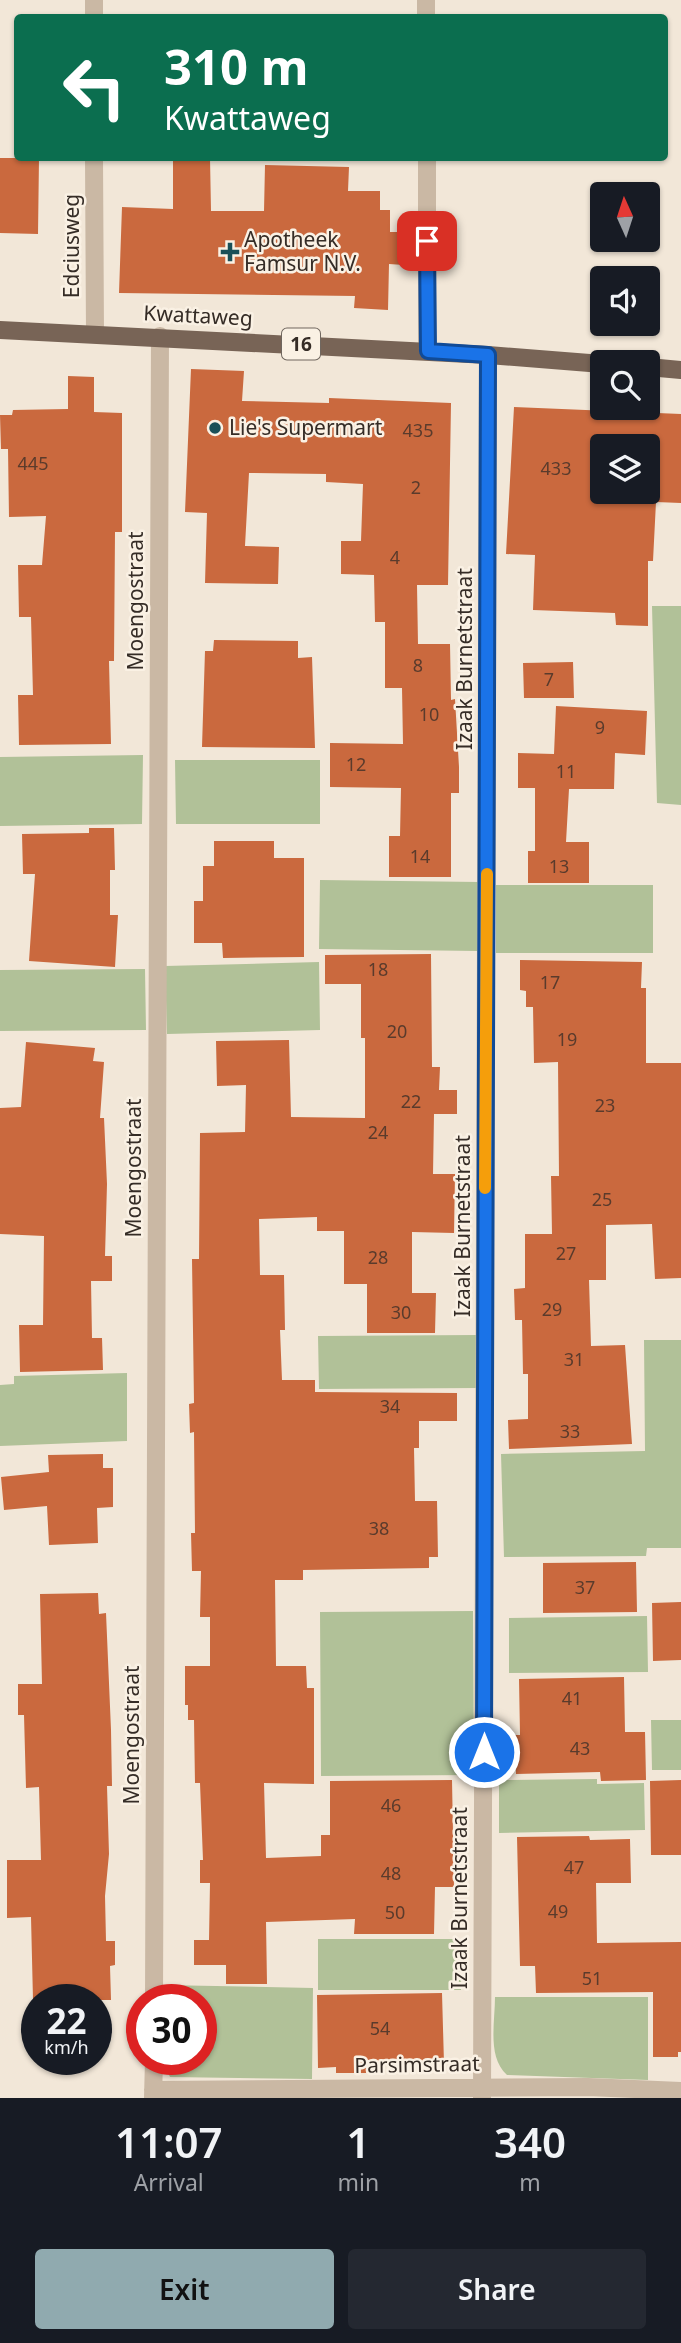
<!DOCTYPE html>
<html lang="en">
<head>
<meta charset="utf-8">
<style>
  body { margin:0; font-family:"Noto Sans",sans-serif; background:#242831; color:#f1f3f6; height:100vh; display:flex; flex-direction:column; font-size:26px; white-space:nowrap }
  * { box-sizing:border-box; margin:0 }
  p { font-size:23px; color:#9ea1a6 }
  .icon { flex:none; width:38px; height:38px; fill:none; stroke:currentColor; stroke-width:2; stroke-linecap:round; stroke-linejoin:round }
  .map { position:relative; height:2098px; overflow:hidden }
  .details { display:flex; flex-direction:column; background:#171b24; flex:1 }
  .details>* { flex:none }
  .hud { position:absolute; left:14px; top:14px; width:654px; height:147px; border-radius:7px; box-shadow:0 2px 5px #0004; background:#0b6e4f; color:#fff; overflow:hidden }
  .needle { width:46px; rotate:357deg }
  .tools { position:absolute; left:590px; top:182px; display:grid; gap:14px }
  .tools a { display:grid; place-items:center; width:70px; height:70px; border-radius:7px; background:#171b24; box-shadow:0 2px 5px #0004; font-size:35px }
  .speed { position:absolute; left:21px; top:1984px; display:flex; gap:14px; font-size:35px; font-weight:700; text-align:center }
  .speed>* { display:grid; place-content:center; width:91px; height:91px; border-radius:50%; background:#171b24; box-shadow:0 2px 5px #0004; line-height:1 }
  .speed small { font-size:18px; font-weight:400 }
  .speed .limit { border:10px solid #d22; background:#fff; color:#111 }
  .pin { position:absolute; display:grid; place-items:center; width:60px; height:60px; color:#fff; margin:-30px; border-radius:14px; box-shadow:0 4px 10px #0006 }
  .me { position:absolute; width:77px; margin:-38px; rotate:0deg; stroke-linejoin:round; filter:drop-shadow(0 0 5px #0008) }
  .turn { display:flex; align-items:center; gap:24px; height:147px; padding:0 35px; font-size:32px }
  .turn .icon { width:91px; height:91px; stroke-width:2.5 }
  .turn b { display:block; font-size:49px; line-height:60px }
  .eta { display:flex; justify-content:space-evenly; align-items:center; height:119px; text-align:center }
  .eta b { font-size:42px; font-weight:600; line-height:49px }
  .action { display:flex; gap:14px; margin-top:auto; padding:14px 35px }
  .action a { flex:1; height:80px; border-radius:7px; background:#90aaaf; color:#111; font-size:28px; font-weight:600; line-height:80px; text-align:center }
  .action a+a { background:#242831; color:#f1f3f6 }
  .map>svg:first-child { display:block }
  .green { fill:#b1c198 }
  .building { fill:#ca693e; fill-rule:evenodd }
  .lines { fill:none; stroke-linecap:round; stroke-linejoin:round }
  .minor { stroke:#cab8a4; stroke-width:18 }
  .primary { stroke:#786456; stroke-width:18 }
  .route-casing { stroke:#114b97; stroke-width:18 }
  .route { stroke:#1a73e8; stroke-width:12 }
  .slow { stroke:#f59e0b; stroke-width:12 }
  .poi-dot { fill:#1a5058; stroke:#faf1e4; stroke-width:2.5 }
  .labels { text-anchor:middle; stroke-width:5; stroke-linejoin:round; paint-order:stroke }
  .number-label { font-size:18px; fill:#5a3b2c }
  .shield { fill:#faf1e4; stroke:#70675f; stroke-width:2 }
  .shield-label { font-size:19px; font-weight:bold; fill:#352c26 }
  .poi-label { font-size:21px; fill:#352c26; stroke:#faf1e4; text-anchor:start }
  .street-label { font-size:21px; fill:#352c26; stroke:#faf1e4 }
</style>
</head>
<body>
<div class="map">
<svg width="681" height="2098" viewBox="0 0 681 2098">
  <rect width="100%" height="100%" fill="#f2e7d8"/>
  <path class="green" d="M 652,606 L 681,606 L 681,805 L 657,803 Z
    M 143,755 L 142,824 L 0,826 L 0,757 Z
    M 175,760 L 320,760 L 320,824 L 176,824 Z
    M 320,880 L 479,882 L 478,951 L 319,949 Z
    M 496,885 L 653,885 L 653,953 L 496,953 Z
    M 319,962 L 320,1030 L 167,1034 L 165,966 Z
    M 145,969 L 146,1030 L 0,1031 L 0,970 Z
    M 476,1335 L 477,1388 L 319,1389 L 318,1336 Z
    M 644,1340 L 681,1340 L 681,1548 L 647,1548 L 646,1556 L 504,1557 L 501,1454 L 645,1451 Z
    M 127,1373 L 127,1441 L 0,1446 L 0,1385 L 14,1384 L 14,1376 Z
    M 473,1611 L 474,1775 L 321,1776 L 320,1612 Z
    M 647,1616 L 648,1672 L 509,1673 L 509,1618 Z
    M 651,1720 L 681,1720 L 681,1770 L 652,1770 Z
    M 597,1779 L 597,1784 L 644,1783 L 645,1830 L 499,1833 L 499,1780 Z
    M 318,1939 L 460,1939 L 461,1990 L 318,1990 Z
    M 162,1985 L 313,1988 L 312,2079 L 170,2077 L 162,2060 L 201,2060 L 201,2000 L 162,2000 Z
    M 495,1997 L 648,1997 L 648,2080 L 507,2075 C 487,2057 495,2023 495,1997 Z"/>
  <path class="building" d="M 0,158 L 39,158 L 38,234 L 0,233 Z
    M 173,158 L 210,158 L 211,211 L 264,211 L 265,165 L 349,167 L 348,191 L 380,191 L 380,210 L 390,210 L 390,232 L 405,232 L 404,265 L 389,264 L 388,310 L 354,308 L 355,296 L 119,293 L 122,207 L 173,209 Z
    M 191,369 L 244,371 L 242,401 L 329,403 L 329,398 L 451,403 L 448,585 L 417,585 L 418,644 L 450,644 L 451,700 L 455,699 L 459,767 L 459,793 L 451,793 L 451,877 L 389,877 L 389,836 L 400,836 L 401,788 L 330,787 L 330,743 L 403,744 L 402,688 L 385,688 L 385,622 L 375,622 L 374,575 L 341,574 L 341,541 L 361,541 L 363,484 L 326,482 L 326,474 L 249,473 L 245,546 L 279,547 L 278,584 L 205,583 L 207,513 L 185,512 Z
    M 68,376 L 94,377 L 94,412 L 122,413 L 122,532 L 115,532 L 114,661 L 109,661 L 111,744 L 19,745 L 18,695 L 33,695 L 31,617 L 19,617 L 18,565 L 42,565 L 46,516 L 9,517 L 8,449 L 1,449 L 0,415 L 12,415 L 13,410 L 68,409 Z
    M 514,407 L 681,414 L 681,503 L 656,502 L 653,561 L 648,561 L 648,626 L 616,625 L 615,613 L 533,610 L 535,555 L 506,554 ZM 602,446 L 648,446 L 648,492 L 602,492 Z
    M 214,640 L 298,641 L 298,658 L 312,657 L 315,748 L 202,747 L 205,651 L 213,651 Z
    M 573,662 L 574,698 L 524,698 L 523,663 Z
    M 556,706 L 647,711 L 645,755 L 615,753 L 614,789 L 569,789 L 566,842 L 589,842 L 589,883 L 528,883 L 528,851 L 535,851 L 535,788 L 518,788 L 518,753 L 554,754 Z
    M 89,828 L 114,828 L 115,870 L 110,870 L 110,915 L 118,915 L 115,967 L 29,961 L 35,874 L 23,874 L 22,834 L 89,833 Z
    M 214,841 L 274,841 L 274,858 L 304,858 L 304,957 L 223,958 L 222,943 L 194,943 L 194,901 L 203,901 L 203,866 L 214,866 Z
    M 431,954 L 432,1067 L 440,1067 L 439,1090 L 457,1090 L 457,1114 L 434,1114 L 433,1174 L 455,1174 L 454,1233 L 412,1232 L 412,1293 L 436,1293 L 435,1333 L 367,1333 L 367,1284 L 344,1284 L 344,1231 L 317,1231 L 317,1217 L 259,1219 L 260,1275 L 284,1275 L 285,1330 L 280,1330 L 282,1380 L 315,1380 L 315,1392 L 457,1393 L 457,1421 L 419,1421 L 419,1448 L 414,1448 L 415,1501 L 437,1501 L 438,1557 L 429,1557 L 429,1568 L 303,1570 L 303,1580 L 275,1580 L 276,1666 L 306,1666 L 307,1688 L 314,1688 L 314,1784 L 264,1783 L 266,1858 L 321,1856 L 321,1835 L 330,1835 L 330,1781 L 452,1780 L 454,1887 L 435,1887 L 434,1934 L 354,1934 L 355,1919 L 266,1922 L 267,1984 L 226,1984 L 226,1965 L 194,1965 L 194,1940 L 209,1940 L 210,1883 L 200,1883 L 200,1860 L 203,1860 L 200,1783 L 195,1783 L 194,1720 L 188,1720 L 188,1705 L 185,1705 L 185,1666 L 210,1666 L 210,1617 L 200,1617 L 201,1571 L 192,1571 L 191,1533 L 195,1533 L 194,1432 L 190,1433 L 189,1404 L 194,1403 L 192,1259 L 199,1259 L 200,1133 L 245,1132 L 246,1085 L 217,1086 L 216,1041 L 289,1040 L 291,1117 L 365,1118 L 365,1038 L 361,1038 L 361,984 L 325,984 L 325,955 Z
    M 520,960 L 642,962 L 641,988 L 646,988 L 646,1063 L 681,1063 L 681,1278 L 655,1279 L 652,1224 L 606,1225 L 606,1280 L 589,1280 L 591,1346 L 625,1345 L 632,1444 L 509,1449 L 508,1420 L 528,1419 L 528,1374 L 523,1374 L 522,1320 L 515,1320 L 514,1289 L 525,1288 L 525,1234 L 552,1234 L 551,1176 L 559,1176 L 558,1062 L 534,1063 L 533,1007 L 526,1007 L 526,991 L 520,990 Z
    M 26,1042 L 95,1048 L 93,1061 L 104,1062 L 100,1118 L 104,1118 L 107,1184 L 105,1256 L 112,1256 L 112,1281 L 91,1281 L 92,1338 L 102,1338 L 103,1370 L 20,1372 L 19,1325 L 43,1325 L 44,1236 L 0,1234 L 0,1108 L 21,1107 Z
    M 103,1454 L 103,1468 L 113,1468 L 113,1507 L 97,1508 L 98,1543 L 49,1545 L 47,1506 L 4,1510 L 1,1477 L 49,1472 L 48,1455 Z
    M 636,1562 L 637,1612 L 543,1613 L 543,1563 Z
    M 98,1593 L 99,1614 L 106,1613 L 111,1730 L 112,1786 L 107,1786 L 109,1854 L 105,1896 L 106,1941 L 115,1941 L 115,1965 L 110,1966 L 111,2000 L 33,2000 L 31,1917 L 7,1918 L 7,1860 L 41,1860 L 39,1787 L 26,1788 L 24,1715 L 18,1715 L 18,1684 L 42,1684 L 40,1594 Z
    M 681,1602 L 681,1660 L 653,1661 L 652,1603 Z
    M 624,1677 L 625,1732 L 645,1732 L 646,1780 L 601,1781 L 600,1772 L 516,1774 L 515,1735 L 520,1735 L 519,1679 Z
    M 681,1780 L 681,1855 L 651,1855 L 650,1781 Z
    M 589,1836 L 590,1840 L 630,1839 L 631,1883 L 596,1883 L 597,1943 L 681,1942 L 681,2052 L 678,2052 L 678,2057 L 653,2057 L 653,1992 L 536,1993 L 535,1966 L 520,1966 L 517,1837 Z
    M 442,1993 L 444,2063 L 366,2065 L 366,2073 L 336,2073 L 336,2067 L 318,2068 L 317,1995 Z"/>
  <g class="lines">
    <path class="minor" d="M 94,0 L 94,18
      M 426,0 L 426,18
      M 94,158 L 95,334
      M 427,158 L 427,351
      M 154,2000 L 160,336
      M 153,2090 L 588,2087 L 681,2091
      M 153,2098 L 154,2060
      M 482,2098 L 488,355"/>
    <path class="primary" d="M 0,330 L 488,355 L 602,364
      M 648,367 L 681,370"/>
  </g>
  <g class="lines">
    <g class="route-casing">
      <path id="route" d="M 427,241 L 428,351 L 488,355 L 484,1752"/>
    </g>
    <use href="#route" class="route"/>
    <path class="slow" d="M 485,1188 L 487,874"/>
  </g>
  <g class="poi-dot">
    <path d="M226.5 241.5h7v7h7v7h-7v7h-7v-7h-7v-7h7z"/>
    <circle cx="215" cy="428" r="7"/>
  </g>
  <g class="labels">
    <g class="number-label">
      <text x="418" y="437">435</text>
      <text x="33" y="470">445</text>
      <text x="556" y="475">433</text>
      <text x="416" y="494">2</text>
      <text x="395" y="564">4</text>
      <text x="418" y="672">8</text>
      <text x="549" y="686">7</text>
      <text x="429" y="721">10</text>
      <text x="600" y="734">9</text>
      <text x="356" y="771">12</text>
      <text x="566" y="778">11</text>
      <text x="420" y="863">14</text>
      <text x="559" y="873">13</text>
      <text x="378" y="976">18</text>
      <text x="550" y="989">17</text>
      <text x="397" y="1038">20</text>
      <text x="567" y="1046">19</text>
      <text x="411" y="1108">22</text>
      <text x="605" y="1112">23</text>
      <text x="378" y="1139">24</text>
      <text x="602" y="1206">25</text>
      <text x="566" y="1260">27</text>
      <text x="378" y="1264">28</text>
      <text x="552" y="1316">29</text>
      <text x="401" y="1319">30</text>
      <text x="574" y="1366">31</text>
      <text x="390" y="1413">34</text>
      <text x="570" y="1438">33</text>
      <text x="379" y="1535">38</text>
      <text x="585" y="1594">37</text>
      <text x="572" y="1705">41</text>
      <text x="580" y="1755">43</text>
      <text x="391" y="1812">46</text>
      <text x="574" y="1874">47</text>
      <text x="391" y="1880">48</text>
      <text x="558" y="1918">49</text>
      <text x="395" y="1919">50</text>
      <text x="592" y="1985">51</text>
      <text x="380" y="2035">54</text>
    </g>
    <rect class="shield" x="282" y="328.5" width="38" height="31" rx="5"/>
    <g class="shield-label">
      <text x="301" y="351">16</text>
    </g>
    <g class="poi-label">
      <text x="244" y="247">Apotheek<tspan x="244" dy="24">Famsur N.V.</tspan></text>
      <text x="229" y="435">Lie's Supermart</text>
    </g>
    <g class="street-label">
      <text transform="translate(72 246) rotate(-90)" y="7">Edciusweg</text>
      <text transform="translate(198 316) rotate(3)" y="7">Kwattaweg</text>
      <text transform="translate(136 601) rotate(-90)" y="7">Moengostraat</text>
      <text transform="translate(465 659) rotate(-90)" y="7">Izaak Burnetstraat</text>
      <text transform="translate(134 1168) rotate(-90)" y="7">Moengostraat</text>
      <text transform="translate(463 1226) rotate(-90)" y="7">Izaak Burnetstraat</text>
      <text transform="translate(132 1735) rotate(-90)" y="7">Moengostraat</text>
      <text transform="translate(460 1898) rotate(-90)" y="7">Izaak Burnetstraat</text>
      <text transform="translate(417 2065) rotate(-1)" y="7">Parsimstraat</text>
    </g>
  </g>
</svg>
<div class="tools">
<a><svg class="needle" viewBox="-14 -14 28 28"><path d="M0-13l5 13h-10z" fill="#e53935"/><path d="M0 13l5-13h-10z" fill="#9ea1a6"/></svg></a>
<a><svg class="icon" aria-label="sound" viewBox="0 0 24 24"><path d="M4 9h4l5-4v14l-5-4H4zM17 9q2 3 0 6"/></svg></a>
<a><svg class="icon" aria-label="search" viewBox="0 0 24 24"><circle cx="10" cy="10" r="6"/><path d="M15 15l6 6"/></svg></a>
<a><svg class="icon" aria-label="layers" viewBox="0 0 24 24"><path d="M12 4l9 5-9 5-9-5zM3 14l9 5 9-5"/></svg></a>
</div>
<div class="speed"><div>22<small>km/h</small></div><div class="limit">30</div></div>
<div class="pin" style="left:427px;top:241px;background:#d93025"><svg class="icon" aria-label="arrive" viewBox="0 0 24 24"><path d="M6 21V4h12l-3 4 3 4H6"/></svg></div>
<svg class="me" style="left:484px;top:1752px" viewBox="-20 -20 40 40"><circle r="17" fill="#1a73e8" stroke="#fff" stroke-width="3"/><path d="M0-11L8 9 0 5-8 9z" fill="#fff"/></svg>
<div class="hud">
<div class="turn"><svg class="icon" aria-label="left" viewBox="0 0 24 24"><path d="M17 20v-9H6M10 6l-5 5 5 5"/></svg><div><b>310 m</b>Kwattaweg</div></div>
</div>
</div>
<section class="details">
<div class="eta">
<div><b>11:07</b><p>Arrival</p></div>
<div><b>1</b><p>min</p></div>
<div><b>340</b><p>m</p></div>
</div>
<div class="action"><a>Exit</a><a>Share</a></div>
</section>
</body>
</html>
